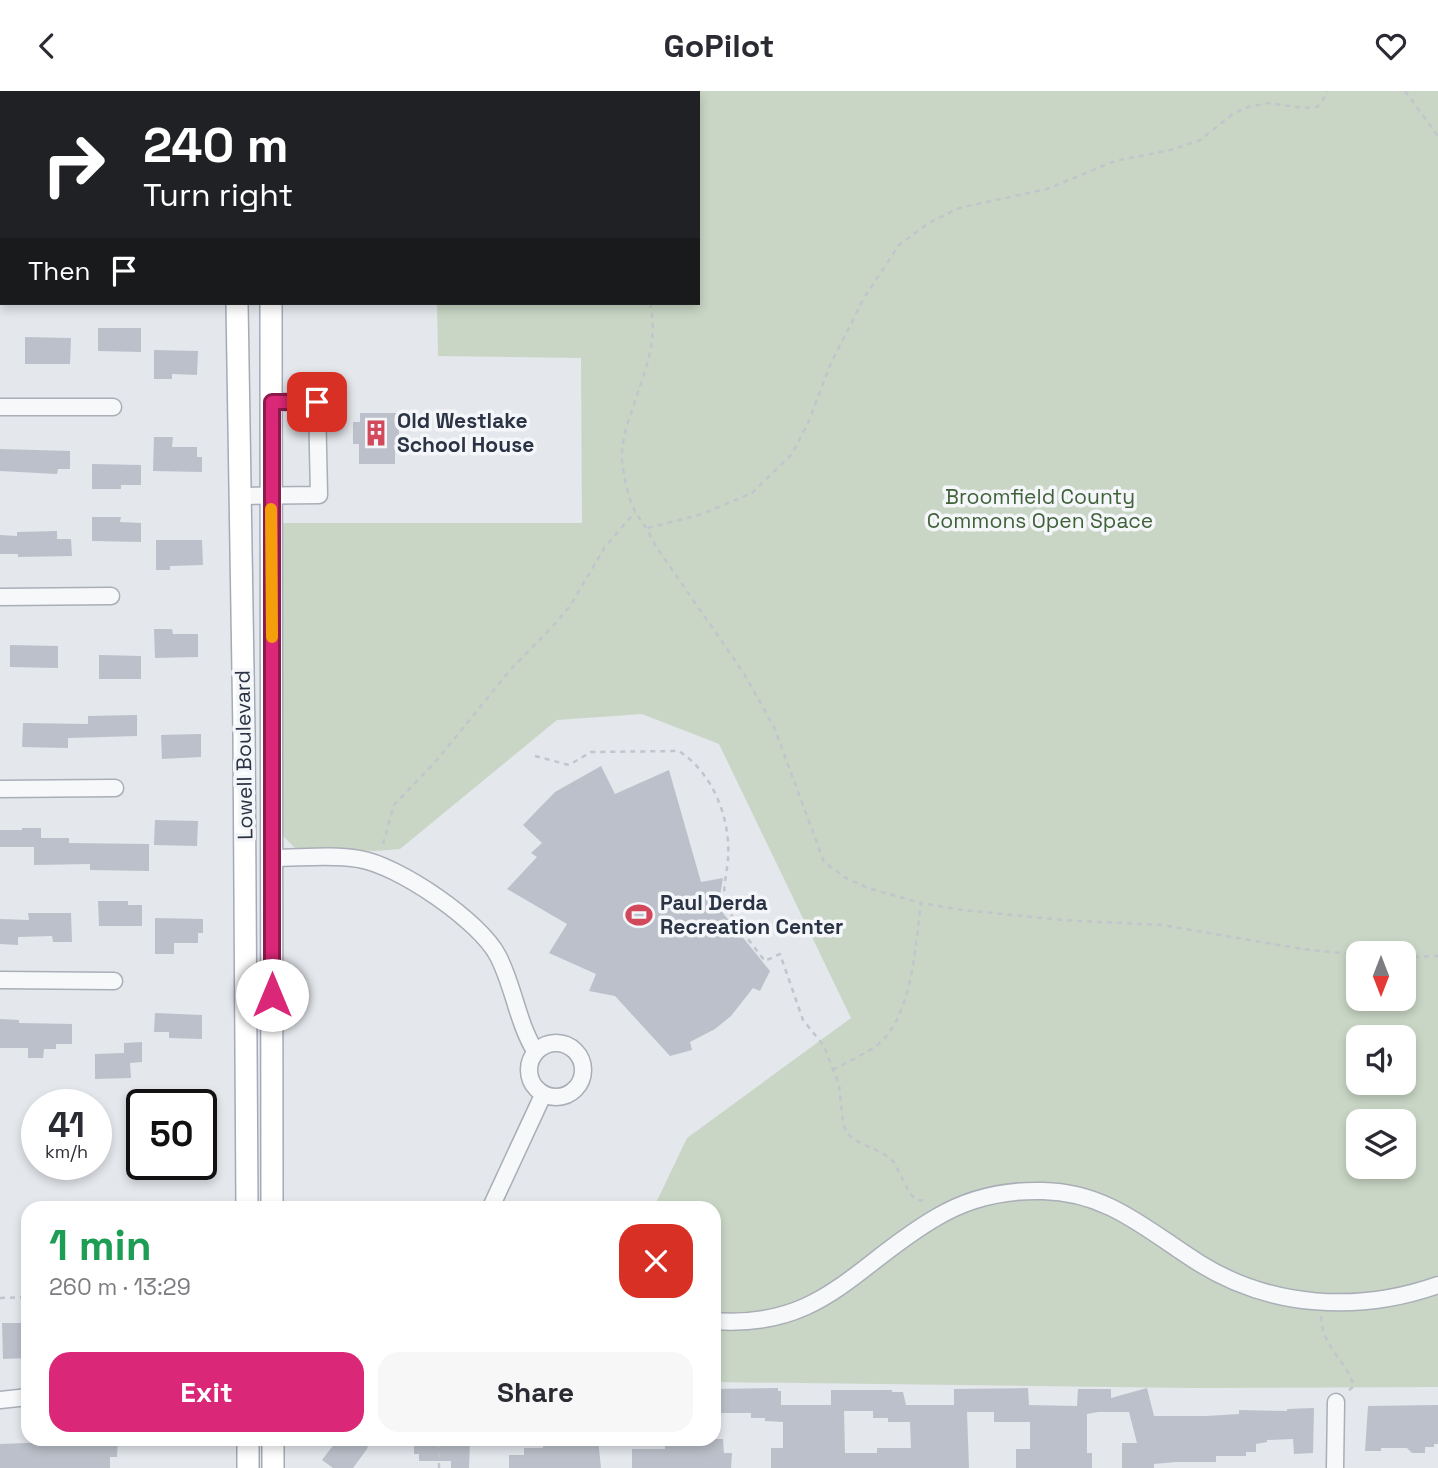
<!DOCTYPE html>
<html lang="en">
<head>
<meta charset="utf-8">
<style>
  body { margin:0; font-family:"Space Grotesk",sans-serif; background:#f7f7f7; color:#2b2b33; height:100vh; display:flex; flex-direction:column; font-size:26px; white-space:nowrap }
  * { box-sizing:border-box; margin:0 }
  p { font-size:23px; color:#7c7c81 }
  .icon { flex:none; width:38px; height:38px; fill:none; stroke:currentColor; stroke-width:2; stroke-linecap:round; stroke-linejoin:round }
  .map { position:relative; flex:1; overflow:hidden }
  .side { position:absolute; left:21px; top:1110px; width:700px; height:245px; display:flex; flex-direction:column; background:#fff; border-radius:21px; box-shadow:0 4px 10px #0003 }
  .side>* { flex:none }
  .hud { position:absolute; left:0px; top:0px; width:700px; height:214px; box-shadow:0 4px 10px #0003; background:#202124; color:#fff; overflow:hidden }
  .needle { width:46px; rotate:180deg }
  .buttons { position:absolute; left:1346px; top:850px; display:grid; gap:14px }
  .buttons a { display:grid; place-items:center; width:70px; height:70px; border-radius:14px; background:#fff; box-shadow:0 4px 10px #0003; font-size:35px }
  .speed { position:absolute; left:21px; top:998px; display:flex; gap:14px; font-size:35px; font-weight:700; text-align:center }
  .speed>* { display:grid; place-content:center; width:91px; height:91px; border-radius:50%; background:#fff; box-shadow:0 4px 10px #0003; line-height:1 }
  .speed small { font-size:18px; font-weight:400 }
  .speed .limit { border:4px solid #111; border-radius:10px; background:#fff; color:#111 }
  .pin { position:absolute; display:grid; place-items:center; width:60px; height:60px; color:#fff; margin:-30px; border-radius:14px; box-shadow:0 4px 10px #0006 }
  .me { position:absolute; width:77px; margin:-38px; rotate:0deg; stroke-linejoin:round; filter:drop-shadow(0 0 5px #0008) }
  .turn { display:flex; align-items:center; gap:24px; height:147px; padding:0 28px; font-size:32px }
  .turn .icon { width:91px; height:91px; stroke-width:2.5 }
  .turn b { display:block; font-size:49px; line-height:60px }
  .then { display:flex; align-items:center; height:66px; padding:0 28px; background:#0003; gap:14px; font-size:26px }
  .round { display:grid; place-items:center; flex:none; width:74px; height:74px; border-radius:21px; background:#f7f7f7 }
  .head { display:flex; align-items:center; justify-content:space-between; height:119px; padding:0 28px }
  h1 { font-size:42px; font-weight:700; line-height:52px; color:#1e9e55 }
  .cta { display:flex; gap:14px; margin-top:auto; padding:14px 28px }
  .cta a { flex:1; height:80px; border-radius:21px; background:#db2777; color:#fff; font-size:28px; font-weight:700; line-height:80px; text-align:center }
  .cta a+a { background:#f7f7f7; color:#2b2b33 }
  header { display:flex; justify-content:space-between; align-items:center; height:91px; padding:0 28px; background:#fff; font-size:32px; font-weight:700 }
  .map>svg:first-child { display:block }
  .green { fill:#c9d6c5; fill-rule:evenodd }
  .building { fill:#bbc0ca; fill-rule:evenodd }
  .lines { fill:none; stroke-linecap:round; stroke-linejoin:round }
  .minor-casing { stroke:#a9aeb7; stroke-width:19 }
  .major-casing { stroke:#a3abb8; stroke-width:24 }
  .path { stroke:#c2c5cb; stroke-width:2.5; stroke-dasharray:5 5; stroke-linecap:butt }
  .minor { stroke:#f7f8fa; stroke-width:16 }
  .major { stroke:#fff; stroke-width:21 }
  .route-casing { stroke:#8e194d; stroke-width:18 }
  .route { stroke:#db2777; stroke-width:12 }
  .slow { stroke:#f59e0b; stroke-width:12 }
  .labels { text-anchor:middle; stroke-width:7; stroke-linejoin:round; paint-order:stroke }
  .poi-label { font-size:21px; font-weight:bold; fill:#2b3445; stroke:#f4f6f9; text-anchor:start }
  .park-label { font-size:21px; fill:#3f6138; stroke:#f4f6f9 }
  .street-label { font-size:21px; fill:#2b3445; stroke:#f4f6f9 }
</style>
</head>
<body>
<header><svg class="icon" aria-label="back" viewBox="0 0 24 24"><path d="M15 5l-7 7 7 7"/></svg>GoPilot<svg class="icon" aria-label="heart" viewBox="0 0 24 24"><path d="M12 20l-8-8c-3-5 5-10 8-4 3-6 11-1 8 4z"/></svg></header>
<div class="map">
<svg width="1438" height="1377" viewBox="0 0 1438 1377">
  <rect width="100%" height="100%" fill="#e4e7ec"/>
  <path class="green" d="M 287,0 L 1438,0 L 1438,1296 L 1193,1297 L 714,1291 L 714,1116 L 654,1116 L 687,1047 L 851,927 L 719,653 L 642,623 L 557,629 L 400,758 L 375,760 L 295,757 L 283,745 L 283,432 L 582,432 L 581,267 L 438,265 L 437,212 L 698,212 L 698,2 ZM 1358,863 L 1404,863 L 1404,908 L 1358,908 ZM 1358,947 L 1404,947 L 1404,992 L 1358,992 ZM 1358,1031 L 1404,1031 L 1404,1076 L 1358,1076 Z"/>
  <path class="building" d="M 98,237 L 141,237 L 141,261 L 98,260 Z
    M 25,246 L 71,247 L 70,273 L 25,273 Z
    M 154,259 L 198,260 L 197,284 L 172,283 L 172,288 L 154,288 Z
    M 360,322 L 399,322 L 399,357 L 395,356 L 395,373 L 359,373 L 359,353 L 353,353 L 353,331 L 360,331 Z
    M 154,346 L 173,346 L 172,356 L 197,356 L 197,366 L 202,366 L 202,381 L 153,380 Z
    M 0,358 L 70,360 L 70,378 L 58,378 L 57,383 L 0,380 Z
    M 92,373 L 141,374 L 141,394 L 121,394 L 121,398 L 92,398 Z
    M 92,426 L 121,426 L 120,431 L 141,432 L 141,451 L 92,450 Z
    M 57,440 L 57,448 L 71,448 L 72,465 L 18,466 L 18,463 L 0,463 L 0,444 L 17,445 L 17,441 Z
    M 156,449 L 202,449 L 203,474 L 170,475 L 170,479 L 156,479 Z
    M 154,538 L 172,538 L 173,543 L 198,543 L 198,566 L 155,567 Z
    M 10,554 L 58,555 L 58,577 L 10,576 Z
    M 99,564 L 141,565 L 141,588 L 99,588 Z
    M 137,624 L 137,645 L 68,647 L 68,657 L 22,656 L 23,632 L 88,633 L 88,625 Z
    M 201,643 L 201,666 L 162,668 L 161,644 Z
    M 601,675 L 615,703 L 669,679 L 701,791 L 723,787 L 718,816 L 770,880 L 760,900 L 753,897 L 731,925 L 715,938 L 690,951 L 692,959 L 670,965 L 615,905 L 589,900 L 596,883 L 549,862 L 567,833 L 507,798 L 537,766 L 531,762 L 542,752 L 523,734 L 555,701 Z
    M 155,729 L 198,730 L 197,755 L 154,754 Z
    M 22,737 L 41,737 L 41,747 L 69,747 L 69,752 L 149,753 L 149,780 L 90,779 L 90,773 L 34,774 L 34,756 L 0,756 L 0,739 L 22,739 Z
    M 98,810 L 128,810 L 128,814 L 142,814 L 142,835 L 99,835 Z
    M 28,822 L 71,822 L 72,851 L 53,851 L 52,845 L 18,846 L 18,854 L 0,853 L 0,828 L 29,829 Z
    M 155,827 L 203,828 L 203,842 L 198,842 L 198,852 L 174,852 L 174,863 L 155,863 Z
    M 155,922 L 202,924 L 202,948 L 169,947 L 169,941 L 154,941 Z
    M 0,928 L 19,929 L 19,932 L 72,933 L 72,953 L 56,953 L 56,958 L 44,958 L 43,967 L 28,967 L 28,957 L 0,957 Z
    M 142,951 L 142,971 L 130,972 L 131,987 L 95,988 L 95,963 L 124,962 L 124,952 Z
    M 2,1232 L 28,1232 L 28,1267 L 3,1268 Z
    M 778,1297 L 778,1300 L 781,1300 L 781,1314 L 831,1314 L 831,1299 L 892,1299 L 892,1301 L 903,1301 L 906,1314 L 954,1314 L 954,1298 L 1028,1297 L 1029,1314 L 1077,1315 L 1078,1298 L 1111,1298 L 1111,1307 L 1147,1297 L 1154,1325 L 1206,1325 L 1239,1323 L 1239,1319 L 1287,1320 L 1287,1318 L 1314,1317 L 1313,1362 L 1294,1363 L 1293,1348 L 1267,1349 L 1267,1351 L 1256,1353 L 1256,1361 L 1246,1361 L 1246,1365 L 1216,1365 L 1216,1371 L 1176,1371 L 1154,1373 L 1154,1377 L 1122,1377 L 1122,1352 L 1137,1352 L 1129,1321 L 1098,1321 L 1087,1323 L 1087,1362 L 1092,1362 L 1092,1377 L 1016,1377 L 1016,1358 L 1030,1358 L 1030,1331 L 994,1331 L 994,1321 L 967,1321 L 969,1377 L 771,1377 L 771,1357 L 783,1357 L 783,1331 L 765,1330 L 765,1327 L 751,1327 L 751,1322 L 714,1322 L 714,1298 ZM 844,1320 L 873,1320 L 873,1327 L 888,1327 L 888,1331 L 910,1331 L 911,1357 L 877,1357 L 877,1362 L 845,1362 Z
    M 1438,1314 L 1438,1353 L 1434,1353 L 1434,1356 L 1425,1356 L 1425,1362 L 1412,1362 L 1407,1357 L 1381,1357 L 1381,1360 L 1365,1360 L 1368,1315 Z
    M 78,1348 L 118,1348 L 117,1366 L 110,1366 L 110,1377 L 0,1377 L 0,1353 L 78,1350 Z
    M 338,1348 L 370,1348 L 367,1358 L 353,1377 L 333,1377 L 322,1369 Z
    M 414,1348 L 470,1348 L 469,1377 L 451,1377 L 451,1370 L 419,1370 L 419,1363 L 414,1363 Z
    M 543,1348 L 598,1348 L 601,1377 L 509,1377 L 509,1364 L 524,1364 L 524,1357 L 543,1357 Z
    M 665,1348 L 723,1348 L 724,1362 L 732,1362 L 731,1377 L 632,1377 L 632,1358 L 665,1358 Z"/>
  <g class="lines">
    <g class="minor-casing">
      <path id="minor" d="M 0,135 L 2,133
        M 0,316 L 113,316
        M 241,405 L 319,404 L 317,311 L 272,311
        M 0,506 L 111,505
        M 0,698 L 115,697
        M 273,767 C 301,767 331,763 359,768 C 398,774 480,830 498,865 C 514,896 517,930 535,960
        M 0,889 L 114,890
        M529 979a27 27 0 1 1 54 0a27 27 0 1 1-54 0Z
        M 491,1116 L 543,1004
        M 714,1230 C 823,1238 854,1174 937,1126 C 969,1107 1006,1099 1043,1100 C 1108,1101 1148,1140 1199,1172 C 1271,1217 1359,1222 1438,1194
        M 0,1309 L 28,1306
        M 1335,1377 L 1336,1311"/>
    </g>
    <g class="major-casing">
      <path id="major" d="M 238,2 L 238,0
        M 276,2 L 276,0
        M 237,212 L 244,642 L 247,1116
        M 271,212 L 272,1116
        M 248,1348 L 248,1377
        M 273,1348 L 273,1377"/>
    </g>
    <path class="path" d="M 495,0 L 496,2
      M 1405,0 L 1438,45
      M 650,212 C 659,252 643,285 631,322 C 626,337 621,353 622,370 C 624,386 628,408 636,422 C 643,433 650,442 655,454 L 743,581 L 774,636 L 824,771 L 846,787 L 868,797 L 921,812
      M 648,437 L 702,423 L 752,402 L 792,363 L 809,330 L 830,274 L 864,207 L 899,154 L 927,133 L 959,117 L 1047,98 L 1115,70 L 1171,59 L 1200,49 L 1234,22 L 1248,16 L 1268,12 L 1304,17 L 1317,16 L 1322,11 L 1327,0
      M 535,665 L 569,674 L 591,661 L 679,660 C 714,683 731,729 728,769 C 727,779 722,803 725,812 C 727,821 757,860 765,870 L 780,863 L 803,929 L 824,955 L 839,994 L 843,1032 L 847,1042 L 855,1049 L 884,1063 L 894,1071 L 910,1103 L 917,1109 L 927,1110
      M 383,753 L 394,714 L 437,669 L 511,578 L 552,536 L 570,515 L 605,456 L 635,421
      M 1404,866 L 1438,865
      M 833,979 C 847,971 863,964 876,955 C 913,927 915,855 921,812 L 962,819 L 1062,829 L 1162,834 L 1302,858 L 1358,864
      M 0,1207 L 28,1206
      M 1321,1225 C 1322,1256 1345,1268 1354,1295 L 1348,1300
      M 439,1377 L 439,1348"/>
    <use href="#minor" class="minor"/>
    <use href="#major" class="major"/>
  </g>
  <g class="lines">
    <g class="route-casing">
      <path id="route" d="M 272,904 L 272,311 L 317,311"/>
    </g>
    <use href="#route" class="route"/>
    <path class="slow" d="M 271,418 L 272,546"/>
  </g>
  <defs>
    <g id="building-bare" transform="scale(2.1)"><path d="M-4-6H4V6H1V3H-1V6H-4ZM-2.5-4.3h1.7v1.8h-1.7ZM.8-4.3h1.7v1.8H.8ZM-2.5-1h1.7V.8h-1.7ZM.8-1h1.7V.8H.8Z" fill="#d1495b" stroke="#f4f6f9" stroke-width="2.5" paint-order="stroke"/></g>
    <g id="stadium-bare" transform="scale(2.1)"><path d="M0-5a6.5 5 0 1 0 0 10a6.5 5 0 1 0 0-10ZM-3.5-1.8h7v3.6h-7Z" fill="#d1495b" stroke="#f4f6f9" stroke-width="2.5" paint-order="stroke"/></g>
  </defs>
  <g fill-rule="evenodd">
    <use href="#building-bare" x="376" y="342"/>
    <use href="#stadium-bare" x="639" y="824"/>
  </g>
  <g class="labels">
    <g class="poi-label">
      <text x="397" y="337">Old Westlake<tspan x="397" dy="24">School House</tspan></text>
      <text x="660" y="819">Paul Derda<tspan x="660" dy="24">Recreation Center</tspan></text>
    </g>
    <g class="park-label">
      <text x="1040" y="413">Broomfield County<tspan x="1040" dy="24">Commons Open Space</tspan></text>
    </g>
    <g class="street-label">
      <text transform="translate(244 664) rotate(-91)" y="7">Lowell Boulevard</text>
    </g>
  </g>
</svg>
<div class="buttons">
<a><svg class="needle" viewBox="-14 -14 28 28"><path d="M0-13l5 13h-10z" fill="#e53935"/><path d="M0 13l5-13h-10z" fill="#7c7c81"/></svg></a>
<a><svg class="icon" aria-label="sound" viewBox="0 0 24 24"><path d="M4 9h4l5-4v14l-5-4H4zM17 9q2 3 0 6"/></svg></a>
<a><svg class="icon" aria-label="layers" viewBox="0 0 24 24"><path d="M12 4l9 5-9 5-9-5zM3 14l9 5 9-5"/></svg></a>
</div>
<div class="speed"><div>41<small>km/h</small></div><div class="limit">50</div></div>
<div class="pin" style="left:317px;top:311px;background:#d93025"><svg class="icon" aria-label="arrive" viewBox="0 0 24 24"><path d="M6 21V4h12l-3 4 3 4H6"/></svg></div>
<svg class="me" style="left:272px;top:904px" viewBox="-20 -20 40 40"><circle r="19" fill="#fff"/><path d="M0-13L10 11 0 6-10 11z" fill="#db2777"/></svg>
<div class="hud">
<div class="turn"><svg class="icon" aria-label="right" viewBox="0 0 24 24"><path d="M7 20v-9h11M14 6l5 5-5 5"/></svg><div><b>240 m</b>Turn right</div></div>
<div class="then">Then<svg class="icon" aria-label="arrive" viewBox="0 0 24 24"><path d="M6 21V4h12l-3 4 3 4H6"/></svg></div>
</div>
<section class="side">
<div class="head"><div><h1>1 min</h1><p>260 m · 13:29</p></div><a class="round" style="background:#d93025;color:#fff"><svg class="icon" aria-label="close" viewBox="0 0 24 24"><path d="M6 6l12 12M18 6L6 18"/></svg></a></div>
<div class="cta"><a>Exit</a><a>Share</a></div>
</section>
</div>
</body>
</html>
